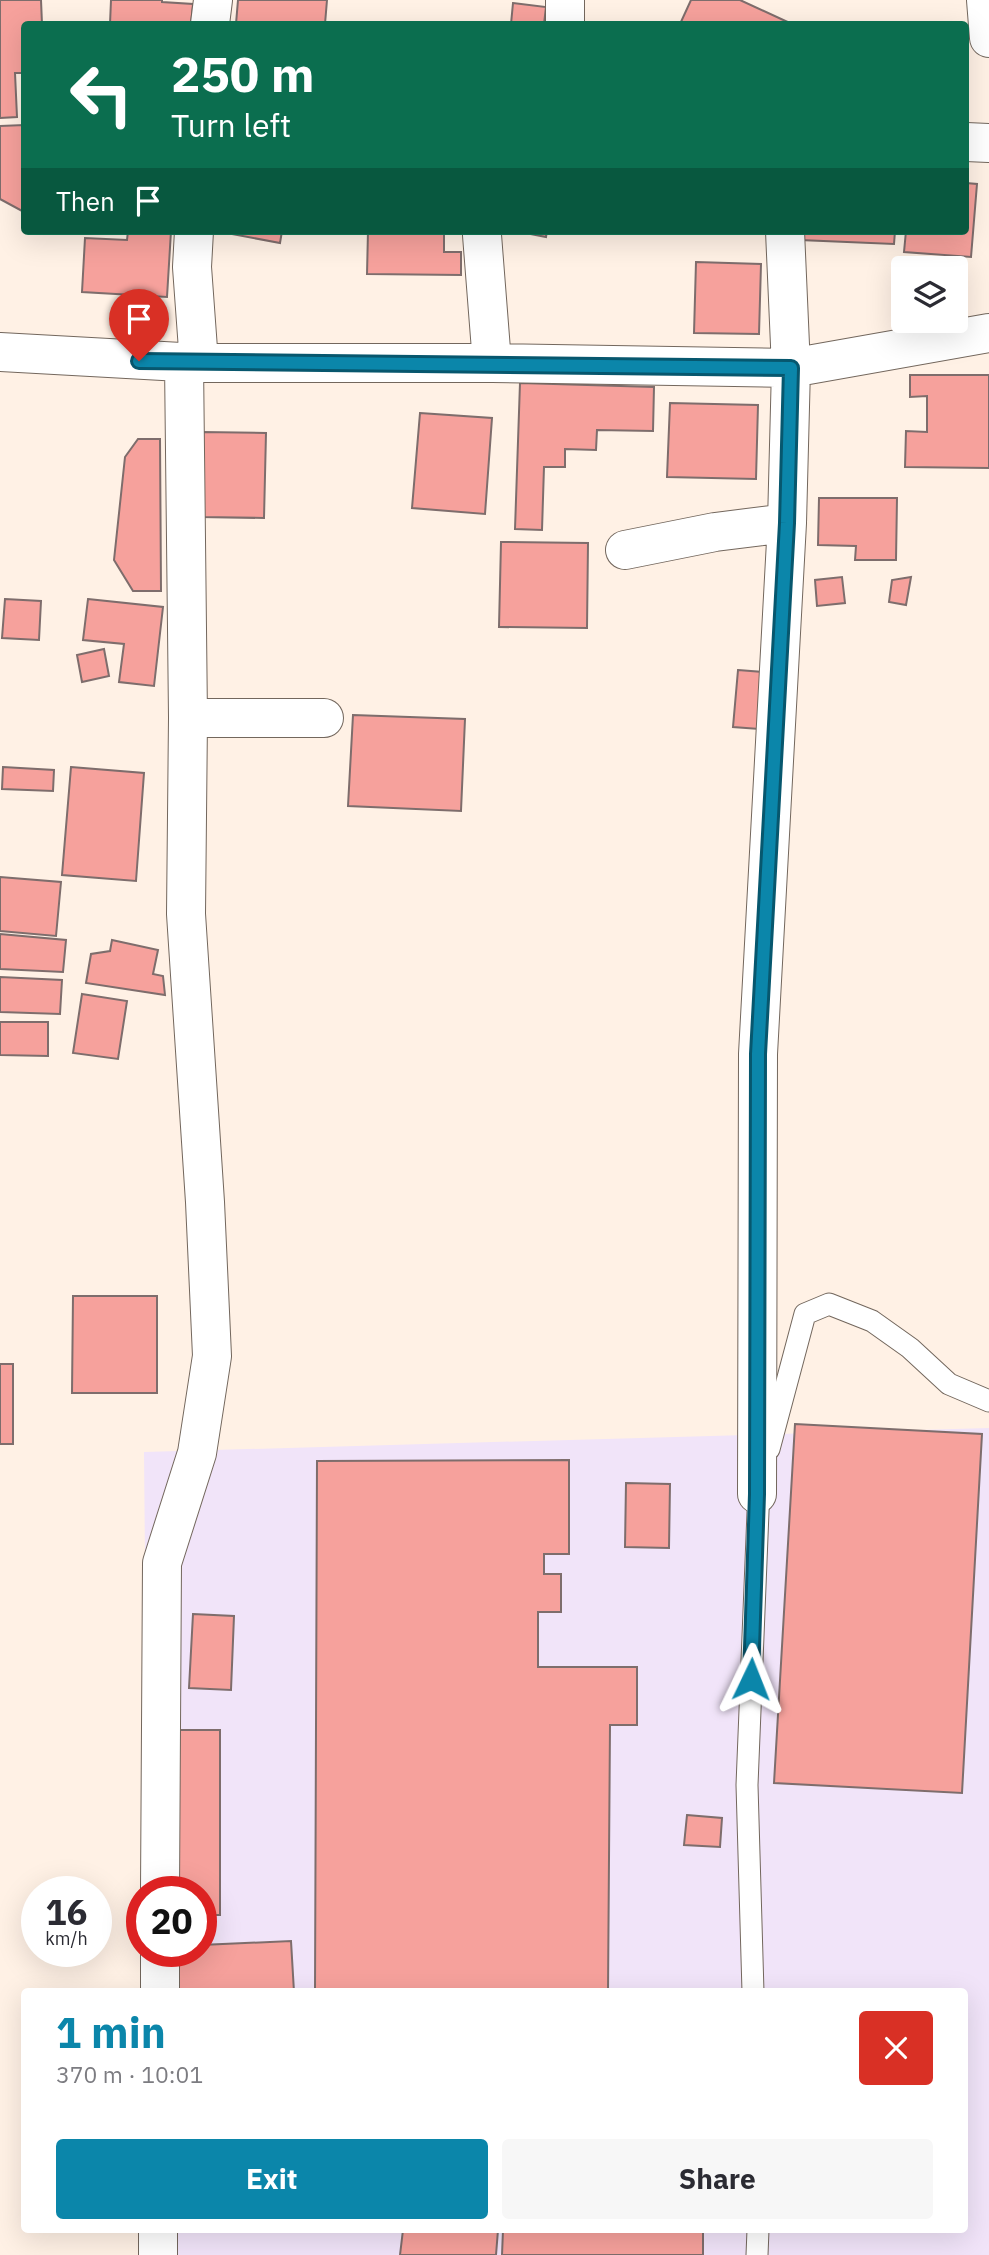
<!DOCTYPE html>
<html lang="en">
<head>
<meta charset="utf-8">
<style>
  body { margin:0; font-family:"IBM Plex Sans",sans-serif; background:#f7f7f7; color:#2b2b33; height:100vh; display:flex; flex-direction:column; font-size:26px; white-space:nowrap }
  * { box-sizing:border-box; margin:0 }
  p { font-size:23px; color:#7c7c81 }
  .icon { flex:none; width:38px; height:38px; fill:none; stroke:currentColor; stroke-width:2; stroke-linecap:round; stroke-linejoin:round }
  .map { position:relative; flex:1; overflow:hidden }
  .side { position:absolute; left:21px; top:1988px; width:947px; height:245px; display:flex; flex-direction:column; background:#fff; border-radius:7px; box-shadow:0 7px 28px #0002 }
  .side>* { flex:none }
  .banner { position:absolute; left:21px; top:21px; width:948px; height:214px; border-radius:7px; box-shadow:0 7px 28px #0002; background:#0b6e4f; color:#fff; overflow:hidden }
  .tools { position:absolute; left:891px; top:256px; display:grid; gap:14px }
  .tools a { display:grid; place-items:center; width:77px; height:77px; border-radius:7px; background:#fff; box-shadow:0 7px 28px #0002; font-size:35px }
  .speed { position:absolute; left:21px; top:1876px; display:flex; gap:14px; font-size:35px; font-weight:700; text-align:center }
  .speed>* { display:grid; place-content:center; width:91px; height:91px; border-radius:50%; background:#fff; box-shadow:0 7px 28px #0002; line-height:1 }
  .speed small { font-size:18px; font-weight:400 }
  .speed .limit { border:10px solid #d22; background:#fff; color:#111 }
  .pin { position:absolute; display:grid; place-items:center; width:60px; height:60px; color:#fff; margin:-72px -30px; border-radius:50% 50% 50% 0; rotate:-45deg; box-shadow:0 0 7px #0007 }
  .pin .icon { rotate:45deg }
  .me { position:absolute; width:77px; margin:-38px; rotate:2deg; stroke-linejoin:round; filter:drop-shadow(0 0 5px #0008) }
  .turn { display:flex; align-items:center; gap:24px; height:147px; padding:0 35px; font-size:32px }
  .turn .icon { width:91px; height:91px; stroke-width:2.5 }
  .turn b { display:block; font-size:49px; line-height:60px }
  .then { display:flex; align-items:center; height:66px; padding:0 35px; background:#0003; gap:14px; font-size:26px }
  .round { display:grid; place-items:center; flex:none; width:74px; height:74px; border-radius:7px; background:#f7f7f7 }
  .overview { display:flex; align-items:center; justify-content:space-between; height:119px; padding:0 35px }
  h1 { font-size:42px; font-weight:700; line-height:52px; color:#0b86aa }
  .button { display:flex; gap:14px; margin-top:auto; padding:14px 35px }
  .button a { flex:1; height:80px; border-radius:7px; background:#0b86aa; color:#fff; font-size:28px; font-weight:700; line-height:80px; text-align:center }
  .button a+a { background:#f7f7f7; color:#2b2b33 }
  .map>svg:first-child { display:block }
  .industrial { fill:#f1e4f9 }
  .building { fill:#f6a19c; stroke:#7e6d6c; stroke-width:2 }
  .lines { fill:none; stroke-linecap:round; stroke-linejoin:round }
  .service-casing { stroke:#73675d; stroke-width:23 }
  .minor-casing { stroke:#73675d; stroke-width:40 }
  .service { stroke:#fff; stroke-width:21 }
  .minor { stroke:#fff; stroke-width:38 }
  .route-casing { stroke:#07576e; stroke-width:18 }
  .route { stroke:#0b86aa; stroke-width:12 }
</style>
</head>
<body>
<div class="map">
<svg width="989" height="2255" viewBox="0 0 989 2255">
  <rect width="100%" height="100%" fill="#fff1e5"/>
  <path class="industrial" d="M 989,1428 L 989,2255 L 151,2255 L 151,2230 L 964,2230 L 964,1992 L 148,1991 L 201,1951 L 201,1892 L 148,1892 L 144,1452 Z"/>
  <path class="building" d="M 0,0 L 41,0 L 42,24 L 24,24 L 24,73 L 15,73 L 17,117 L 0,118 Z
    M 111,0 L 162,0 L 162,2 L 193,4 L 191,24 L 110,24 Z
    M 238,0 L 327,0 L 325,24 L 236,24 Z
    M 691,0 L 740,0 L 792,24 L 680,24 Z
    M 513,3 L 546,7 L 544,24 L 511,24 Z
    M 24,125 L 24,212 L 0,199 L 0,126 Z
    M 966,183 L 977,184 L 971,257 L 904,252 L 906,231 L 966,231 Z
    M 128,231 L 171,231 L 167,297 L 82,292 L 85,238 L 127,240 Z
    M 216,231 L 282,231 L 280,243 Z
    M 368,231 L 444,231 L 444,252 L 461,252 L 461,275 L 367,274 Z
    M 525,231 L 547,231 L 546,237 L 525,233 Z
    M 800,231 L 895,231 L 894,244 L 800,240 Z
    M 696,262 L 761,264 L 759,334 L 694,333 Z
    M 910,375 L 989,375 L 989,468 L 905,467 L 906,431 L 927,432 L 927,396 L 910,397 Z
    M 520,383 L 654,387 L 653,431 L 597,430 L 596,450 L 565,449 L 565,467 L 544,467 L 542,530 L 515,529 Z
    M 670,403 L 758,405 L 756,479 L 667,477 Z
    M 420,413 L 492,418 L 485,514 L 412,508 Z
    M 202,432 L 266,433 L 264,518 L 200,517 Z
    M 138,439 L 160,439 L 161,591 L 133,591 L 114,560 L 125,457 Z
    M 819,498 L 897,498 L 896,560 L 855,560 L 856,546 L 818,545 Z
    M 501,542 L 588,543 L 587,628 L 499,627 Z
    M 842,577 L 845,603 L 817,606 L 815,580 Z
    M 911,577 L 906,605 L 889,602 L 892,580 Z
    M 5,599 L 41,601 L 39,640 L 2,638 Z
    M 88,599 L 163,607 L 154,686 L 119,682 L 124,644 L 83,640 Z
    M 104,649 L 109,676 L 82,682 L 77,655 Z
    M 738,670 L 763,672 L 759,729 L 733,727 Z
    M 353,715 L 465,719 L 461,811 L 348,806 Z
    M 3,767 L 54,770 L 53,791 L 2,789 Z
    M 71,767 L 144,773 L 136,881 L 62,875 Z
    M 0,877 L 61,882 L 56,936 L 0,931 Z
    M 0,934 L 66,940 L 63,972 L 0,969 Z
    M 112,940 L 158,950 L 153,974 L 163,976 L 165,995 L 86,983 L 91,954 L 110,951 Z
    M 0,977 L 62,980 L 60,1014 L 0,1012 Z
    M 82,994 L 127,1001 L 118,1059 L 73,1053 Z
    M 0,1022 L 48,1022 L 48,1056 L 0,1055 Z
    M 73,1296 L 157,1296 L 157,1393 L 72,1393 Z
    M 0,1364 L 13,1364 L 13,1444 L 0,1444 Z
    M 795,1424 L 982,1434 L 962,1793 L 774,1783 Z
    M 569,1460 L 569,1554 L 544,1554 L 544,1574 L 561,1574 L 561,1612 L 538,1612 L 538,1667 L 637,1667 L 637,1725 L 610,1725 L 608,1992 L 315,1992 L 317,1461 Z
    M 626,1483 L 670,1484 L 669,1548 L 625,1547 Z
    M 193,1614 L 234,1616 L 231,1690 L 189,1688 Z
    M 176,1730 L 220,1730 L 220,1915 L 201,1915 L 201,1892 L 177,1892 Z
    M 687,1815 L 722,1818 L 720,1847 L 684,1845 Z
    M 291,1941 L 294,1992 L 174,1992 L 173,1951 L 201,1951 L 201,1945 Z
    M 403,2230 L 498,2230 L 496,2255 L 400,2255 Z
    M 503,2230 L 703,2230 L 703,2255 L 502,2255 Z"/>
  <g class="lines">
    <g class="service-casing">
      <path id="service" d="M 769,1449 L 805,1314 L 829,1304 L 872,1321 L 910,1348 L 949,1384 L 989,1401
        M 753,1992 L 747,1785 L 759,1487
        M 757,2255 L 758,2230"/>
    </g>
    <g class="minor-casing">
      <path id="minor" d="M 986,0 L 989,38
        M 210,24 L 213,0
        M 565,24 L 565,0
        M 966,142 L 989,143
        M 194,231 L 192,267 L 199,363
        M 482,235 L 492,363
        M 0,352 L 199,363 L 492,363 L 791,368 L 989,333
        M 625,550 L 715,532 L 787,523
        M 188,718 L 324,718
        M 757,1494 L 758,1054 L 787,523 L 791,368 L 785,231
        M 160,1892 L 162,1563 L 197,1453 L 212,1356 L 205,1202 L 186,914 L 188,718 L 184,362
        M 160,1992 L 160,1951
        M 158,2255 L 158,2230"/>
    </g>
    <use href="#service" class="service"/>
    <use href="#minor" class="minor"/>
  </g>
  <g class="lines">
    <g class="route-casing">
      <path id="route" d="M 139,361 L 791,368 L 787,523 L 758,1054 L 757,1494 L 751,1679"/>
    </g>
    <use href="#route" class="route"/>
  </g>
</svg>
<div class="tools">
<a><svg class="icon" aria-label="layers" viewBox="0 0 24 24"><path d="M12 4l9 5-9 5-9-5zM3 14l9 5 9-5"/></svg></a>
</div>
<div class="speed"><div>16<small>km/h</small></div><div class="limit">20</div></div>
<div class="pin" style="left:139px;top:361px;background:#d93025"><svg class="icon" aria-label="arrive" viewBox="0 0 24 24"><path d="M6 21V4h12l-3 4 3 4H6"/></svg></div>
<svg class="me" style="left:751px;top:1679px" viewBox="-20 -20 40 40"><path d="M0-17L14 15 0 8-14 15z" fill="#0b86aa" stroke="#fff" stroke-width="4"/></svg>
<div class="banner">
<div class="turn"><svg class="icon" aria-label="left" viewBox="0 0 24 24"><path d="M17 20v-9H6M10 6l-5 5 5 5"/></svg><div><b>250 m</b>Turn left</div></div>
<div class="then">Then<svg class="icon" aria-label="arrive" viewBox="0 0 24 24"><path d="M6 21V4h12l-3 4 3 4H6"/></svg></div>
</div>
<section class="side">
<div class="overview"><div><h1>1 min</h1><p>370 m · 10:01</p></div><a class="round" style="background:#d93025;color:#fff"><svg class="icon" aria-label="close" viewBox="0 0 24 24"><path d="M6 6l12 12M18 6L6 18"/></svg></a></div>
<div class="button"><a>Exit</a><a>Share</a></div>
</section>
</div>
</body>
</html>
